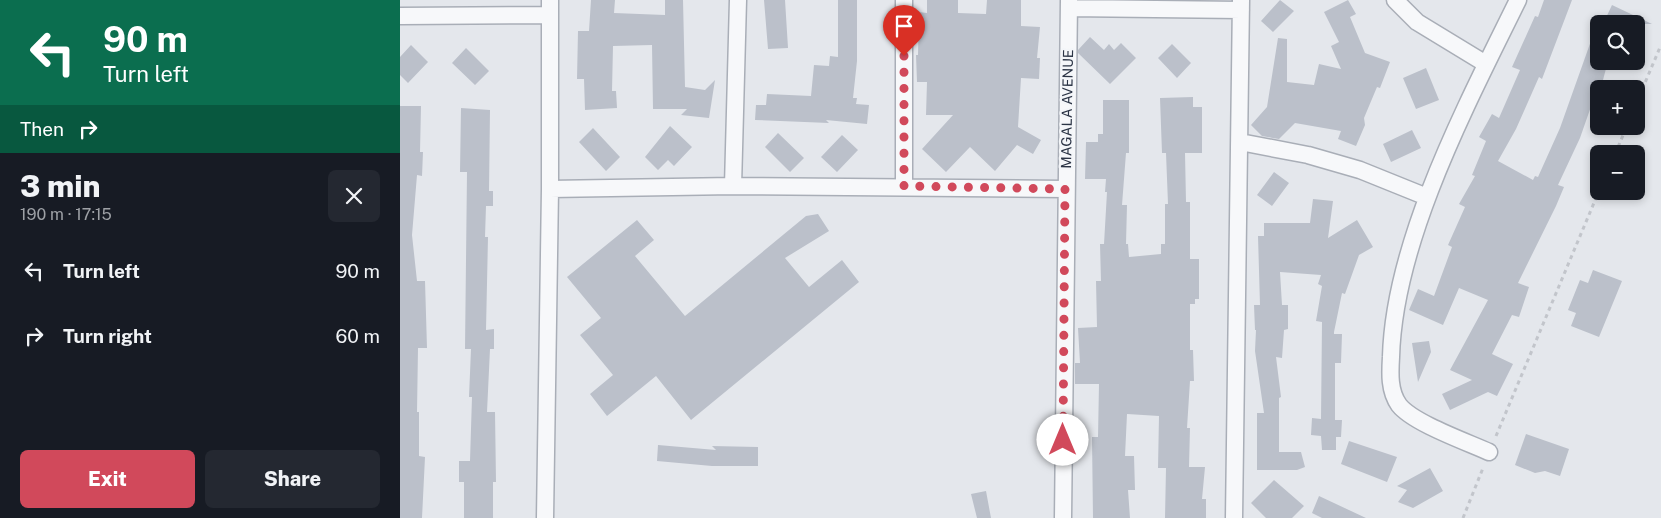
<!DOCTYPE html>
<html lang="en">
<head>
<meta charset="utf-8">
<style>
  body { margin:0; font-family:"Public Sans",sans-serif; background:#242831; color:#f1f3f6; height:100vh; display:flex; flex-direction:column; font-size:19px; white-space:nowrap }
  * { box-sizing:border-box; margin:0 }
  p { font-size:16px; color:#9ea1a6 }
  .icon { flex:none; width:28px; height:28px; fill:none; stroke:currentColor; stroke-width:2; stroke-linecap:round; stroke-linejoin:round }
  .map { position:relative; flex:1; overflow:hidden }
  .sheet { display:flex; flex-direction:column; background:#171b24; width:400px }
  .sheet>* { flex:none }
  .top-card { background:#0b6e4f; color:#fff; overflow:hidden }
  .tools { position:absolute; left:1190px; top:15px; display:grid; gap:10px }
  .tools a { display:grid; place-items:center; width:55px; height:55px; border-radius:8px; background:#171b24; box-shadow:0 2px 8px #0003; font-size:25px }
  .pin { position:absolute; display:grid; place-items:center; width:42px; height:42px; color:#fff; margin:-51px -21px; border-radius:50% 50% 50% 0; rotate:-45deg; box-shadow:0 0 5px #0007 }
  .pin .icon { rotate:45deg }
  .me { position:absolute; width:55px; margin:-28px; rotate:0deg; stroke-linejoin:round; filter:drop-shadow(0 0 4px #0008) }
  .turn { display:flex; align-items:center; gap:18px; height:105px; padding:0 20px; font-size:22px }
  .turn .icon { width:65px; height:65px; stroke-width:2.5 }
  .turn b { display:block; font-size:35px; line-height:42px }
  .then { display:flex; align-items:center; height:48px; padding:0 20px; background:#0003; gap:10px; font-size:19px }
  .round { display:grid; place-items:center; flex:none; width:52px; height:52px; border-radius:8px; background:#242831 }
  .summary { display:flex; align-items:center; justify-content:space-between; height:85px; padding:0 20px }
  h1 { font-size:30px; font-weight:800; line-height:38px }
  .action { display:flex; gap:10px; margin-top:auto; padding:10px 20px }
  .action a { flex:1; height:58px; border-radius:8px; background:#d1495b; color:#fff; font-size:20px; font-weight:800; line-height:58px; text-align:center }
  .action a+a { background:#242831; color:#f1f3f6 }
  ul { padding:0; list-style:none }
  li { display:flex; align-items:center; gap:15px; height:65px; padding:0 20px }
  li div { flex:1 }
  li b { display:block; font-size:19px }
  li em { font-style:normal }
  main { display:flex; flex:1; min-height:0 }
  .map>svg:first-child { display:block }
  .building { fill:#bbc0ca }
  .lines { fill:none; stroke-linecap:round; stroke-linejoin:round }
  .minor-casing { stroke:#a9aeb7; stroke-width:19 }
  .path { stroke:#c2c5cb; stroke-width:3; stroke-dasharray:4 4; stroke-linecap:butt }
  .minor { stroke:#f7f8fa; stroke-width:16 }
  .route { stroke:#d1495b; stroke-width:9; stroke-dasharray:0 16.2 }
  .labels { text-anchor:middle; stroke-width:4.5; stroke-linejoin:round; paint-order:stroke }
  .street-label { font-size:14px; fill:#2b3445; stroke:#f4f6f9 }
</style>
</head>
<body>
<main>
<section class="sheet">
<div class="top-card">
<div class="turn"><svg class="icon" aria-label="left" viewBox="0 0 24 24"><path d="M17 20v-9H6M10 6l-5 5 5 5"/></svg><div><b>90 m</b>Turn left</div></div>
<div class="then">Then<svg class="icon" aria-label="right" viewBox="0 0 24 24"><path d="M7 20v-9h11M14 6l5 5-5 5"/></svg></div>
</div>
<div class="summary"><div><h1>3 min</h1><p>190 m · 17:15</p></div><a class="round"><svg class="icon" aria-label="close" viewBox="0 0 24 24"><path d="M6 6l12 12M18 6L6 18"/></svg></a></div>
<ul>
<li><svg class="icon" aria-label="left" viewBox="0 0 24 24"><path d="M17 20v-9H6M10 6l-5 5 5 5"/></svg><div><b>Turn left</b></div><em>90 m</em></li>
<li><svg class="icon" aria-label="right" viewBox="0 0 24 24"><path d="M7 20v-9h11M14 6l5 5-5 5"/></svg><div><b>Turn right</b></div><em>60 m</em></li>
</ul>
<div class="action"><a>Exit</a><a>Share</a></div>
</section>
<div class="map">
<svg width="1261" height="518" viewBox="0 0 1261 518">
  <rect width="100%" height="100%" fill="#e4e7ec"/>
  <path class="building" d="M 191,0 L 215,0 L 214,13 L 265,15 L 265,0 L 283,0 L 285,87 L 305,90 L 315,80 L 309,118 L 281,115 L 287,109 L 253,109 L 252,45 L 213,46 L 212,91 L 216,91 L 217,108 L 185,110 L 184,79 L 177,79 L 178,31 L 189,31 Z
    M 364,0 L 385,0 L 388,48 L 368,49 Z
    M 438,0 L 457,0 L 457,61 L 453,98 L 457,98 L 456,104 L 469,105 L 467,124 L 426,120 L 429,123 L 355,120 L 356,105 L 366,105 L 367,94 L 411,96 L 414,65 L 429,66 L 430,56 L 438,57 Z
    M 527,0 L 558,0 L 558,13 L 586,14 L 587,0 L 621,0 L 621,26 L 640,27 L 637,58 L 640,58 L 639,79 L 621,78 L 618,127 L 641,140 L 633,154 L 617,145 L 595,171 L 570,147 L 546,172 L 522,149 L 553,115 L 526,115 L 527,82 L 517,82 L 516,55 L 518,55 L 519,12 L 527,13 Z
    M 880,0 L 894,11 L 873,32 L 861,21 Z
    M 948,0 L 956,14 L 950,17 L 965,53 L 990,62 L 980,88 L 977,87 L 964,118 L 965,125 L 956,146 L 938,139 L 941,131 L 895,123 L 879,139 L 862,136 L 851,125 L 867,107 L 878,38 L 887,39 L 887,82 L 914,85 L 919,64 L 941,69 L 931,46 L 939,42 L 924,12 Z
    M 1144,0 L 1172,0 L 1142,79 L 1139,77 L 1116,129 L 1098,161 L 1133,180 L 1135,176 L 1138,177 L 1160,128 L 1197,24 L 1199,24 L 1199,61 L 1208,61 L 1198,99 L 1194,98 L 1180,138 L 1158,185 L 1164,187 L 1156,206 L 1118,283 L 1129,287 L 1119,317 L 1112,315 L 1092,354 L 1113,364 L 1097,396 L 1088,392 L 1050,410 L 1042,394 L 1072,380 L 1050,370 L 1088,300 L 1059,288 L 1043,325 L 1009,310 L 1018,289 L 1034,296 L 1052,247 L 1048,245 L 1065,207 L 1059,204 L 1075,176 L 1072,175 L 1086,141 L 1079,137 L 1092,114 L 1099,118 L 1120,70 L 1112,67 L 1135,16 L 1138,17 Z
    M 1212,5 L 1252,24 L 1203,24 Z
    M 690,37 L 704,50 L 709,44 L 714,50 L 721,43 L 736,58 L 710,84 L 678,53 L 678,50 Z
    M 772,44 L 791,63 L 777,78 L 758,58 Z
    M 11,45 L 28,62 L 8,83 L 0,75 L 0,57 Z
    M 66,48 L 89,71 L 75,85 L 52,63 Z
    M 1026,68 L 1039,100 L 1016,109 L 1003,78 Z
    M 793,97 L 793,107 L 802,107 L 802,153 L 785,153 L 786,202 L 790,202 L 790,259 L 799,259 L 799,299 L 795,299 L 795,304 L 790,304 L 790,350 L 793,350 L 794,381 L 790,381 L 787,428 L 790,428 L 789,467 L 805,467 L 802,499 L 806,499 L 806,518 L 765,518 L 766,468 L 758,468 L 759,416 L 727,414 L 725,456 L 734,456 L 735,490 L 728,490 L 730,518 L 693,518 L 692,437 L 698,437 L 699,384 L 675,384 L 675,363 L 680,363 L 678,328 L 697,327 L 696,281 L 701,281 L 700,244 L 704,244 L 707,192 L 705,192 L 706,179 L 685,179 L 686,142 L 698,142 L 698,134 L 703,134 L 703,100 L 729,100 L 729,153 L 726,153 L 722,205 L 727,205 L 726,244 L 728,244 L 729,257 L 761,254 L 761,244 L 765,244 L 765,204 L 768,204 L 766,153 L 762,153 L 760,98 Z
    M 0,106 L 21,106 L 20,152 L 23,152 L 22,176 L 17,175 L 12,235 L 17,281 L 25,281 L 27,348 L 18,348 L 17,412 L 19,412 L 19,456 L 25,457 L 22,518 L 0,518 Z
    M 61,108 L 90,110 L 89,191 L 93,191 L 93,206 L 86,206 L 85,237 L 88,237 L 86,330 L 94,329 L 94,349 L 90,349 L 87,412 L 95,412 L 96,482 L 93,482 L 93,518 L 64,518 L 64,482 L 59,482 L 59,461 L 70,461 L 72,397 L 69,397 L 71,349 L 65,349 L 67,172 L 60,172 Z
    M 270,126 L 292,147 L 274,166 L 268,160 L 258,170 L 245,157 Z
    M 193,128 L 220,157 L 206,171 L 179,142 Z
    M 1012,130 L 1021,148 L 991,162 L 983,144 Z
    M 378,133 L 404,158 L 390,172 L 365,147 Z
    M 442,135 L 458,150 L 437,172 L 421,157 Z
    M 874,172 L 889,183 L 872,206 L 857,195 Z
    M 913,199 L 933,201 L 928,238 L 957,220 L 973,247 L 959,255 L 945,294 L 942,293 L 934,332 L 934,334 L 942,334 L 941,363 L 935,363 L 935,420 L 942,420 L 941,437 L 936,437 L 936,450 L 922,450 L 921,436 L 911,435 L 912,418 L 921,419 L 922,322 L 916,321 L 922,286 L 918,284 L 921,275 L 880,272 L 882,305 L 888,305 L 888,329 L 884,330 L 882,358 L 876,357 L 881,397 L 879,398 L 879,452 L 901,452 L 905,467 L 897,470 L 857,470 L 857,413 L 864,413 L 855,351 L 856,330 L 855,330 L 854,305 L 860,305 L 858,236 L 864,236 L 864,223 L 910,223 Z
    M 418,214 L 429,231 L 385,258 L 409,287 L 442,260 L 459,282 L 291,420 L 256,376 L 207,416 L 190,394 L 213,375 L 180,335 L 201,318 L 167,277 L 237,220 L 254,240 L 235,256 L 285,316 L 406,216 Z
    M 1193,270 L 1222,281 L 1199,337 L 1171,326 L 1176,313 L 1168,310 L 1180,280 L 1188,283 Z
    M 1029,341 L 1031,352 L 1018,382 L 1012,343 Z
    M 1126,434 L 1169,449 L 1160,476 L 1145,471 L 1135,473 L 1115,465 Z
    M 949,441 L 997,457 L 987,482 L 941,464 Z
    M 258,445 L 316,450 L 312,446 L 358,447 L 358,466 L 312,466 L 257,461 Z
    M 1030,468 L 1043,491 L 1013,508 L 998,502 L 1007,490 L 997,486 Z
    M 874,480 L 904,506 L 892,518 L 866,518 L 851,503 Z
    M 586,491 L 591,518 L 577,518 L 571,494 Z
    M 919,496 L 966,518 L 922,518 L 912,513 Z"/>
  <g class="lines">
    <g class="minor-casing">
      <path id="minor" d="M 995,0 L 1017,22 L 1086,64
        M 669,8 L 841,10
        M 0,16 L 150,15
        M 840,142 L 908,155 L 960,170 L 1027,197
        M 333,186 L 665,189
        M 504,186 L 504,0
        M 150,189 L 333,186 L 338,0
        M 1089,452 C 1067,442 1013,423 999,405 C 989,391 990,373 991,357 C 994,241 1067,104 1118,0
        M 145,518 L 150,189 L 150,0
        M 663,518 L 669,0
        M 834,518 L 841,0"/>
    </g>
    <path class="path" d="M 1236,104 L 1261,45
      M 1215,154 L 1227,126
      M 1096,436 L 1199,191
      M 1063,518 L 1083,468"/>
    <use href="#minor" class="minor"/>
  </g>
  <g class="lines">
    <path class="route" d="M 504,56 L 504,186 L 665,189 L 663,440"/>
  </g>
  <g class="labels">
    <g class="street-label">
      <text transform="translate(667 109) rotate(-89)" y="5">MAGALA AVENUE</text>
    </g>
  </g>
</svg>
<div class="tools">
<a><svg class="icon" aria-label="search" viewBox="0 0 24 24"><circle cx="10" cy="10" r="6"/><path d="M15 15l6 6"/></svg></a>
<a>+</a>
<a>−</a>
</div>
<div class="pin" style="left:504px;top:56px;background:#d93025"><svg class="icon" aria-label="arrive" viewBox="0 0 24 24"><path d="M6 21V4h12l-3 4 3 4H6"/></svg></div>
<svg class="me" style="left:663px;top:440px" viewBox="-20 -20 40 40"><circle r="19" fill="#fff"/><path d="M0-13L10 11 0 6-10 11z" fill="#d1495b"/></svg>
</div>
</main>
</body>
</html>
